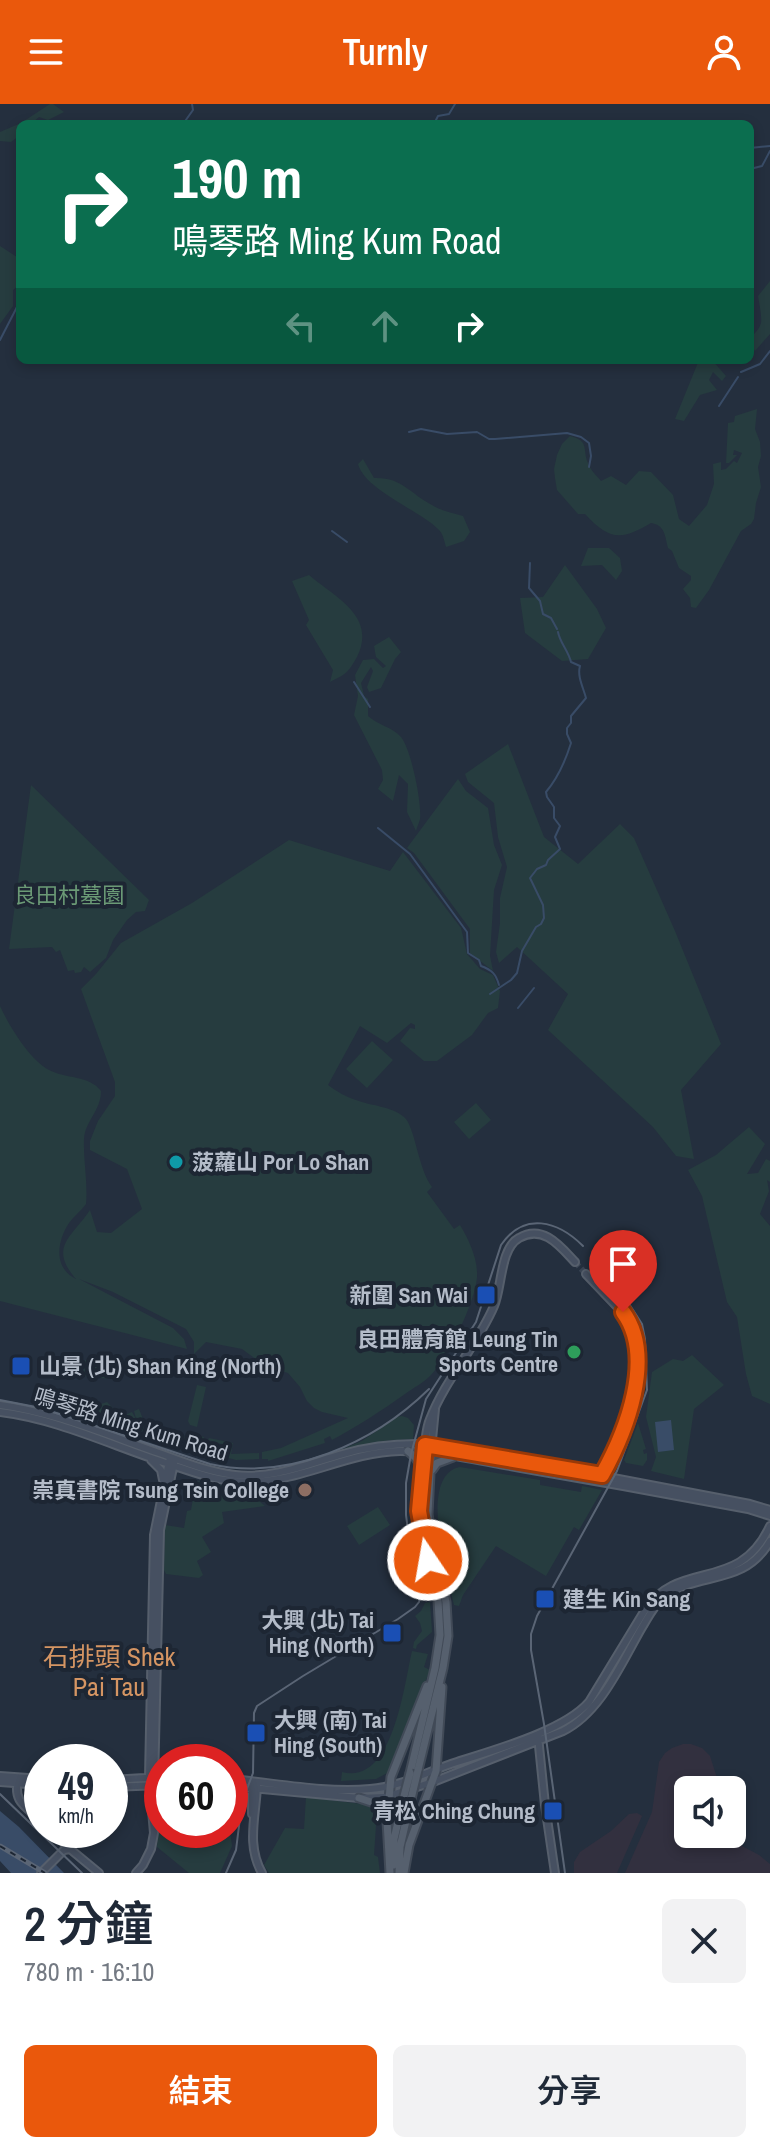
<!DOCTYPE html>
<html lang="zh-TW">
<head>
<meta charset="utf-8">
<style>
  body { margin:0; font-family:"Archivo Narrow","Noto Sans TC",sans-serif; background:#f2f2f3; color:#1f2937; height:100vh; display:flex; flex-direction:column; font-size:30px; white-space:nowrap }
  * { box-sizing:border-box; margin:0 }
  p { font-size:26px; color:#747a83 }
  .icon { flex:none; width:44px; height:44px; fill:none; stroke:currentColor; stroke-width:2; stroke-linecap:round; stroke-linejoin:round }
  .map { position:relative; height:1769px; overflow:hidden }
  .side { display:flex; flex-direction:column; background:#fff; flex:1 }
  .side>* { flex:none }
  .banner { position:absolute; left:16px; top:16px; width:738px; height:244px; border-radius:12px; box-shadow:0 4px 12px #0003; background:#0b6e4f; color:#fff; overflow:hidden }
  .controls { position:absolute; left:674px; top:1672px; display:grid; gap:16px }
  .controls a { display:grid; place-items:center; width:72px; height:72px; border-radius:12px; background:#fff; box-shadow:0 4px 12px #0003; font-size:40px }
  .speed { position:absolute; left:24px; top:1640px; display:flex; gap:16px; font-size:40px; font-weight:700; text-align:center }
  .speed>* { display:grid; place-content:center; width:104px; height:104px; border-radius:50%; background:#fff; box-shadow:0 4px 12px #0003; line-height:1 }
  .speed small { font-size:20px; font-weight:400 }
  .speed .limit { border:12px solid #d22; background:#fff; color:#111 }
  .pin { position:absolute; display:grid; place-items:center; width:68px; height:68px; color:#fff; margin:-82px -34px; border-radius:50% 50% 50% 0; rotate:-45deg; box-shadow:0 0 8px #0007 }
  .pin .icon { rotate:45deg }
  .me { position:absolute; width:88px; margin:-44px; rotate:348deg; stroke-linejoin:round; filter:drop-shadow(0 0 6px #0008) }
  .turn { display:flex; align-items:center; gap:28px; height:168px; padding:0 24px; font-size:36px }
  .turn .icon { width:104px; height:104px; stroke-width:2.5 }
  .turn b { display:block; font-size:56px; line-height:68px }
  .lanes { display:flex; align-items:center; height:76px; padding:0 24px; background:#0003; justify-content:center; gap:40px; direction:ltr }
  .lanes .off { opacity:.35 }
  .round { display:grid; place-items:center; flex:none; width:84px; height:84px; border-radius:12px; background:#f2f2f3 }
  .headline { display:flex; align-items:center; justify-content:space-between; height:136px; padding:0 24px }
  h1 { font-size:48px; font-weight:600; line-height:60px }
  .button { display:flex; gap:16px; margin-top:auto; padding:16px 24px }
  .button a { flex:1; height:92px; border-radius:12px; background:#ea580c; color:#fff; font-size:32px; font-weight:600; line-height:92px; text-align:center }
  .button a+a { background:#f2f2f3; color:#1f2937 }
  header { display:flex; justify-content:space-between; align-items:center; height:104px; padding:0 24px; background:#ea580c; color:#fff; font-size:36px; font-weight:600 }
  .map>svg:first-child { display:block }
  .medical { fill:#32303f }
  .green { fill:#263c3f }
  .water { fill:#394c67 }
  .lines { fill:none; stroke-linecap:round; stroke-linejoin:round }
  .stream { stroke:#394c67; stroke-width:2 }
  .secondary-tunnel { stroke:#3a4453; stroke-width:6; stroke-dasharray:6 3; stroke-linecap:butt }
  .secondary-casing { stroke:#565f6c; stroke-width:10 }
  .primary-casing { stroke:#414a57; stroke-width:11 }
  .secondary { stroke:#465061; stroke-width:6 }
  .primary { stroke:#56606e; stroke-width:7 }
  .tram { stroke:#5a6575; stroke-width:2 }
  .rail-casing { stroke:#5a6575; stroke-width:5 }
  .rail { stroke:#1d2633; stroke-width:2; stroke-dasharray:6; stroke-linecap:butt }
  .primary-bridge-casing { stroke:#414a57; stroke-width:11; stroke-linecap:butt }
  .primary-bridge { stroke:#56606e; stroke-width:7 }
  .route-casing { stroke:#983908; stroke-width:20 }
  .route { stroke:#ea580c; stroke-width:14 }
  .culture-dot { fill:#0f9aa8; stroke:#1d2633; stroke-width:3 }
  .transit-dot { fill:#1a4fb4; stroke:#1d2633; stroke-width:3 }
  .leisure-dot { fill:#2e9e5b; stroke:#1d2633; stroke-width:3 }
  .education-dot { fill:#8d6e63; stroke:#1d2633; stroke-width:3 }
  .labels { text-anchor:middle; stroke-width:8; stroke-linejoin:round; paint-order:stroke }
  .park-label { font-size:22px; fill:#6b9a76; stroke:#1d2633 }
  .poi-label { font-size:22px; font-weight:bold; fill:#b4bcc9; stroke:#1d2633; text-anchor:end }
  .street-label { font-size:22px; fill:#b4bcc9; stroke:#1d2633 }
  .quarter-label { font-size:26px; fill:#d59563; stroke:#1d2633 }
</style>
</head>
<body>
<header><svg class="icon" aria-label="menu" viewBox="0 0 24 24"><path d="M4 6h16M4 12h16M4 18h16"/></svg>Turnly<svg class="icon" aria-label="person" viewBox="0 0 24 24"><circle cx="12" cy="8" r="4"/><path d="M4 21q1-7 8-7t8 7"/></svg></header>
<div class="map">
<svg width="770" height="1769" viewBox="0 0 770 1769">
  <rect width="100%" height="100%" fill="#242f3e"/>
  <path class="medical" d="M 691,1640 L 702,1644 L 710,1652 L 721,1686 L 688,1686 L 688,1730 L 732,1730 L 732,1706 L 742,1742 L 759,1751 L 770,1760 L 770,1769 L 625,1769 L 652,1708 L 659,1658 L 665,1649 L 672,1644 L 683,1640 Z
    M 637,1709 L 642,1712 L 617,1769 L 574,1769 L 574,1758 L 580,1748 L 611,1727 L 629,1710 Z"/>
  <path class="green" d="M 50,0 L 53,0 L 64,8 L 48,16 L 39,13 L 31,20 L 20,20 L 19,32 L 11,38 L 0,37 L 0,28 L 21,19 Z
    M 0,142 L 20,155 L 20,180 L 13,186 L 13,202 L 0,220 Z
    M 770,177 L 770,230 L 755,247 C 743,231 757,233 761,219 C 762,211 759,199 758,192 Z
    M 699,256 L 712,256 L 726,272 L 722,277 L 713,268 L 709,276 L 717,286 L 700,291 L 684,317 L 675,315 Z
    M 757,305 L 755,325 L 760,338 L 761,352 L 758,363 L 761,383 L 756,399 L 754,415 L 751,420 L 741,427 L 709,486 L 696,504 L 691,503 L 690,494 L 683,485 L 691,476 L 691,472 L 679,464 L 672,447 L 668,444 C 665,432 665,421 651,419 C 621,437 609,436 585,410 L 578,410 L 557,386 L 555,374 L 554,365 L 557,351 L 562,340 L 570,332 C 590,337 582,345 588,359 C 590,366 597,372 601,377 L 611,372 L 626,381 L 639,367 L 651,368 L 673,391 L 679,415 L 689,422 L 707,401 L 714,380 L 713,360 L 721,358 L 721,366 L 726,365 L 734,357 L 737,359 L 742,349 L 734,346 L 733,351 L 737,351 L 729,359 L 726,359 L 728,319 L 734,318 L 735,312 Z
    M 363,355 L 374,374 C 402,373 409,389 432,401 C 441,407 453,409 463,412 L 470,428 L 464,437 L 446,443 C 444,436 443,429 438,425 C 419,406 365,386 358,360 Z
    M 588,444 L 609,444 L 620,454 L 622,467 L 616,476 L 602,461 L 581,462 Z
    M 565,461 L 597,505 L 606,524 L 588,555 L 562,557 L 525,529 L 520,494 L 543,493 Z
    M 309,471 C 336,494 377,512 357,553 C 348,569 346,570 330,578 L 333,566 L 306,521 L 309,516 L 292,477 Z
    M 389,533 L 401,548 L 395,555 L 381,584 L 369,588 L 367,583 L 373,567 L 371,563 L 361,579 L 364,592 L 368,595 L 368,612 C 378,621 392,623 401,633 C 411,645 422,699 420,715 C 419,719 417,723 416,727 L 407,708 L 408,680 L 399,671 L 393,697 L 378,685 L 383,676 L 382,666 L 354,611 L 358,592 L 355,571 L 363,556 L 374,555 L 383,564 L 386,562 L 376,553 L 374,542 Z
    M 508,640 L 544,733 L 578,760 L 620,720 L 634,734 L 675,827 L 721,940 L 681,986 L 694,1055 L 676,1052 L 653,1023 L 548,926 L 568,890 L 517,843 L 499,859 L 496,848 L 500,819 L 500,794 L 507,763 L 498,733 L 494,699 L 468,678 L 465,670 Z
    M 458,675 L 466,687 L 488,704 L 494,741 L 502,761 L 494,786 L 490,852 L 493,867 L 470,849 L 470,825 L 414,749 L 407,744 Z
    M 31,681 L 149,796 L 145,807 L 136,808 L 127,816 L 113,836 L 106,854 L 90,868 L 84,863 L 81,868 L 75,869 L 74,866 L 68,867 L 60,846 L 56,848 L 52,843 L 9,845 Z
    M 289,736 L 390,767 L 403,748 L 461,824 L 467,850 L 480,865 L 493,871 L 500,887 L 498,904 L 488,909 L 472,931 L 437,957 L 424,957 L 400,937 L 410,924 L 415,925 L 415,921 L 411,919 L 387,939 L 360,922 L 328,981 C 336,987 346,993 356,996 C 371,1002 391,1002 404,1013 C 415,1022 418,1065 432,1083 L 427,1088 L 454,1125 L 460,1121 C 469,1136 478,1155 477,1173 C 475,1199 448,1254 430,1272 C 423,1279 413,1284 405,1290 C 381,1307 358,1322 332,1336 L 330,1332 L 324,1335 L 325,1339 L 268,1357 L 268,1355 L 262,1355 L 262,1348 L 281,1344 L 348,1314 L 322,1308 L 314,1304 L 307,1297 L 300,1283 L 288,1269 L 265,1262 L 242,1245 L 206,1238 L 194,1250 L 194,1238 L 186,1225 L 113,1188 L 79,1175 L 173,1224 L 184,1235 L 187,1245 L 0,1197 L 0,902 C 9,922 30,956 49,966 C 66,975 89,971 101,987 C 101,1007 85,1017 84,1035 C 83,1056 88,1078 86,1100 C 81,1107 74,1112 69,1119 C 57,1137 53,1164 76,1175 C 48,1143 72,1133 90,1106 L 97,1128 L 111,1129 L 142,1105 L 127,1065 L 90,1046 L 90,1037 L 98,1017 L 115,992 L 115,978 L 81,885 L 96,870 L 121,839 L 192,799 Z
    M 372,937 L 393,956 L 367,984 L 346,965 Z
    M 476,999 L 491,1016 L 469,1035 L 454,1018 Z
    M 749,1023 L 765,1040 L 747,1070 L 758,1069 L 766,1055 L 770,1057 L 770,1078 L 767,1076 L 769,1087 L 760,1110 L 770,1122 L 770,1300 L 752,1292 L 746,1270 L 737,1213 L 727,1198 L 702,1092 L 688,1066 L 716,1051 Z
    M 692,1251 L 724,1281 L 694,1305 L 684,1375 L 651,1367 L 656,1353 L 646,1313 L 652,1268 L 673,1255 L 683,1257 Z
    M 85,1256 L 112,1259 L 110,1275 L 83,1272 Z
    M 197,1281 L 206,1283 L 197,1323 L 190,1321 L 188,1317 Z
    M 107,1298 L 121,1312 L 127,1313 L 127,1310 L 132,1308 L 136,1315 L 134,1307 L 139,1305 L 143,1315 L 142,1316 L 148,1328 L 137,1327 L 96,1312 L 92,1303 Z
    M 402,1312 L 408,1314 L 414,1321 L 413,1335 L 384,1337 L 333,1350 L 332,1349 L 362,1337 L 397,1313 Z
    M 638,1319 L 646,1345 L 643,1346 L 644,1350 L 647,1349 L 647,1356 L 643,1362 L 626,1359 L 624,1356 Z
    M 191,1330 L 204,1333 L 201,1345 L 219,1350 L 222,1340 L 208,1336 L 209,1334 L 233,1339 L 231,1350 L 259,1349 L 259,1355 L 236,1356 L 185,1342 L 184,1333 Z
    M 460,1363 L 540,1376 L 540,1381 L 581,1388 L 582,1382 L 602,1386 L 579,1426 L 574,1423 L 546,1472 L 496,1442 L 463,1491 L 459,1502 L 454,1501 C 448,1473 417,1371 460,1363 Z
    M 196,1377 L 247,1385 L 247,1392 L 259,1397 L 265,1402 L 222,1408 L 224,1419 L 202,1433 L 211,1448 L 197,1457 L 203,1471 L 199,1474 L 166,1470 L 164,1466 L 165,1421 L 184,1424 L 187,1407 L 191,1406 Z
    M 378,1403 L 390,1421 L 359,1441 L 347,1422 Z
    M 430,1498 L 432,1528 L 417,1541 L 416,1545 L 413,1544 L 414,1538 L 422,1527 L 420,1519 L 415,1512 L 421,1507 L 425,1499 Z
    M 412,1547 L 428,1550 L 424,1563 L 430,1566 L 389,1668 L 376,1675 L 341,1677 L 342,1668 C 393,1682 404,1581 412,1547 Z
    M 162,1685 L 162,1726 L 230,1726 L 230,1685 L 244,1686 L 238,1701 L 235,1725 L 230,1727 L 232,1742 L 220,1769 L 189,1769 L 157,1743 L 159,1686 Z
    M 306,1693 L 362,1700 L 374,1705 L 376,1721 L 374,1751 L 378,1753 L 380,1769 L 269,1769 L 264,1761 L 285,1724 L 304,1725 Z"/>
  <path class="water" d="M 671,1316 L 674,1346 L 658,1348 L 655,1318 Z
    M 0,1707 L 19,1723 L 64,1769 L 11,1769 L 0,1757 Z"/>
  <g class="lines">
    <path class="stream" d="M 183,20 L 193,6 L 192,0
      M 434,20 L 438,12 L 449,10 L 455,0
      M 750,44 L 770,42
      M 750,65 L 762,62 L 770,47
      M 0,236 L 18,201 L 20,191
      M 741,268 L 760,260 L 770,247
      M 719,302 L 738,273
      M 409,328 L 421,325 L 447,330 L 477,328 L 489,335 L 495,335 L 567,329 L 581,333 L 589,339 L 591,352 L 589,363
      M 332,427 L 347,438
      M 530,459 L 529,484 L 540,497 L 543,510 L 551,514 L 557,525
      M 354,578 L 370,603
      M 378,724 L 410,750 L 467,828 L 468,849 L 479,856 L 481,862 C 492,866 496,870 499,881
      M 490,890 L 511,876 L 517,869 L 522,847 L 536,823 L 541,820 L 544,814 L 543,801 L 530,774 L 537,765 L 546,761 L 548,756 L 560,745 L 555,733 L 560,722 L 554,714 L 554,703 L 547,693 L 546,688 C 557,675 566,655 571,639 L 567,630 L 567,624 L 571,619 L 571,612 L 586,594 C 583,583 577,572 580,562 L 571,558 C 568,546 560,539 558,528
      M 518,904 L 534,884"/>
    <path class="secondary-tunnel" d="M 575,1158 L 586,1170"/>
    <g class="secondary-casing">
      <path id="secondary" d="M 586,1170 L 626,1212 C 653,1256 624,1331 602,1371
        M 0,1301 C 54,1308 107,1331 159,1349 C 184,1358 209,1368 235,1371 C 274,1375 307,1360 343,1350 C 367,1343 391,1340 416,1340 L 508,1354 L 750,1400 L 770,1406
        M 0,1308 C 58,1315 113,1342 169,1360 C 190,1367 211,1375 233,1377 C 292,1384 342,1348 400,1347 C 440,1347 481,1357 521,1364 C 597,1377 672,1391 748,1405 L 770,1412
        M 424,1345 C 426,1335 426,1324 430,1315 C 446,1274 477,1242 494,1202 C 502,1184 500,1144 519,1134 C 543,1120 560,1142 575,1158
        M 431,1346 L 435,1305
        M 151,1356 L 161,1366 L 163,1376
        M 538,1632 L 545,1701 L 555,1769
        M 0,1672 L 42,1675
        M 18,1674 C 13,1699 25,1702 42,1717
        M 230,1675 C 276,1679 324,1689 370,1685 C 401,1683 428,1667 457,1658 C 494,1646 564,1627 589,1598 L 645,1506 C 680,1454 739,1490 770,1422
        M 110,1676 L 162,1673
        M 0,1678 L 42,1681
        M 257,1681 C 256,1712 246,1741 262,1769
        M 230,1682 L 359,1694 L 385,1693 L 433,1678 L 563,1627 C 600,1609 621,1560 641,1525 C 648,1514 653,1502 663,1494 C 697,1466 743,1484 770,1437
        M 110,1683 L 162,1681
        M 152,1697 L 154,1681 L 160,1426 L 174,1359
        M 252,1710 L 252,1681
        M 52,1726 L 70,1745 L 99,1769
        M 41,1769 L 64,1746 L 70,1745
        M 136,1769 L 143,1761 L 151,1745 L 154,1729 L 149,1673 L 154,1431 L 169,1357"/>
    </g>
    <g class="primary-casing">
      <path id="primary" d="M 408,1347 L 415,1353 L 421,1362
        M 432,1366 L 437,1359 L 453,1353
        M 418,1666 L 443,1564 L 448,1532 L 446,1498 L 433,1442 L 428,1410 L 431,1349
        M 410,1669 L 435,1564 L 440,1531 L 438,1497 L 423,1436 L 419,1407 L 424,1348
        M 359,1694 L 374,1699 L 387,1717
        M 393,1761 L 394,1735 L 403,1696
        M 390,1769 L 387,1717 L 391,1673 L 427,1582
        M 399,1769 L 400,1743 L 411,1695
        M 404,1769 L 409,1741 L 436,1667 L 442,1583"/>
    </g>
    <use href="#secondary" class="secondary"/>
    <use href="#primary" class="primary"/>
    <path class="tram" d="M 0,1296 L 41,1304 L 210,1360 C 288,1378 374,1339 429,1285
      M 0,1690 L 82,1769
      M 226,1769 L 236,1746 L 242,1698 L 253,1669 L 254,1609 L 257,1602 L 303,1572 L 398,1515 L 415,1503 L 419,1498 L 421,1483 L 410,1442 L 406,1411 L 406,1379 L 411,1350 L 426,1295 L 476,1218 L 501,1141 C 524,1107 558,1117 583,1142
      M 565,1769 L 544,1620 L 531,1546 L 531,1530 L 537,1512 L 617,1367 L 647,1286 L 645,1235 L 642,1220 L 619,1184 L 598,1158"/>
    <g class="rail-casing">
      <path id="rail" d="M 0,1742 L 45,1769"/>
    </g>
    <use href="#rail" class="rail"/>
    <g class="primary-bridge-casing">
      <path id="primary-bridge" d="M 411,1695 L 418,1666
        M 403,1696 L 410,1669"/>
    </g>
    <use href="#primary-bridge" class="primary-bridge"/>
  </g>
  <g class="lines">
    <g class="route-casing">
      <path id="route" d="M 428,1456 L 419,1407 L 425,1341 L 602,1371 C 626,1328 656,1253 623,1208"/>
    </g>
    <use href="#route" class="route"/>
  </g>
  <circle class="culture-dot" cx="176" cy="1058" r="8"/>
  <g class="transit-dot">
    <rect x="476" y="1181" width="20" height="20" rx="4"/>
    <rect x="11" y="1252" width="20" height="20" rx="4"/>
    <rect x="535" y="1485" width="20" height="20" rx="4"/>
    <rect x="382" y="1519" width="20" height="20" rx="4"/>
    <rect x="246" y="1619" width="20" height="20" rx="4"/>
    <rect x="543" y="1697" width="20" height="20" rx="4"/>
  </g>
  <circle class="leisure-dot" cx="574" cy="1248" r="8"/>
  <circle class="education-dot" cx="305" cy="1386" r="8"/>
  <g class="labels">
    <g class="park-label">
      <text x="69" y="799">良田村墓園</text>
    </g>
    <g class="poi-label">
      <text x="192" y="1066" text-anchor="start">菠蘿山 Por Lo Shan</text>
      <text x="468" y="1199">新圍 San Wai</text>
      <text x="558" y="1243">良田體育館 Leung Tin<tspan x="558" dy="25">Sports Centre</tspan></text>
      <text x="39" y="1270" text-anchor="start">山景 (北) Shan King (North)</text>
      <text x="289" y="1394">崇真書院 Tsung Tsin College</text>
      <text x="563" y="1503" text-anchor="start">建生 Kin Sang</text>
      <text x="374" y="1524">大興 (北) Tai<tspan x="374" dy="25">Hing (North)</tspan></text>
      <text x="274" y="1624" text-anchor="start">大興 (南) Tai<tspan x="274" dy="25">Hing (South)</tspan></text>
      <text x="535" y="1715">青松 Ching Chung</text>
    </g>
    <g class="street-label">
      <text transform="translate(131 1320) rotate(17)" y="8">鳴琴路 Ming Kum Road</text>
    </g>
    <g class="quarter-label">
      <text x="109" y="1562">石排頭 Shek<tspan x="109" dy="30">Pai Tau</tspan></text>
    </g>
  </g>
</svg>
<div class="controls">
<a><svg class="icon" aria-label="sound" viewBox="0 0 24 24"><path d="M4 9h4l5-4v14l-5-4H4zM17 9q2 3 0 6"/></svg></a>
</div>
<div class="speed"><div>49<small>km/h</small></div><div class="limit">60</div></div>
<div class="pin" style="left:623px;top:1208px;background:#d93025"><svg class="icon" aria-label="arrive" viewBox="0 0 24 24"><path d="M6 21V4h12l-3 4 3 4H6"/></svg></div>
<svg class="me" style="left:428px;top:1456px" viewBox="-20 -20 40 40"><circle r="17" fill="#ea580c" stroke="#fff" stroke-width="3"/><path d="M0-11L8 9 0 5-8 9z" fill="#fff"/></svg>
<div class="banner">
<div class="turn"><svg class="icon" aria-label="right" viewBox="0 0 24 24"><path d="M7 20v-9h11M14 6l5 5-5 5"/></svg><div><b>190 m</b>鳴琴路 Ming Kum Road</div></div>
<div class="lanes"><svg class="icon off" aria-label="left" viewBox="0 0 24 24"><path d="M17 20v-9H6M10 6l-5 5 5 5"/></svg><svg class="icon off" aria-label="ahead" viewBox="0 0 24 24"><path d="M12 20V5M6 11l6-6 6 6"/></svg><svg class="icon" aria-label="right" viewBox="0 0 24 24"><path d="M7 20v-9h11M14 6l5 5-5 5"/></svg></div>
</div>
</div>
<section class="side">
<div class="headline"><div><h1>2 分鐘</h1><p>780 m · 16:10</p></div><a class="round"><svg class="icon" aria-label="close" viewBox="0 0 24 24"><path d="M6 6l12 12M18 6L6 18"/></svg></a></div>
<div class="button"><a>結束</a><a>分享</a></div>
</section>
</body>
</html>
